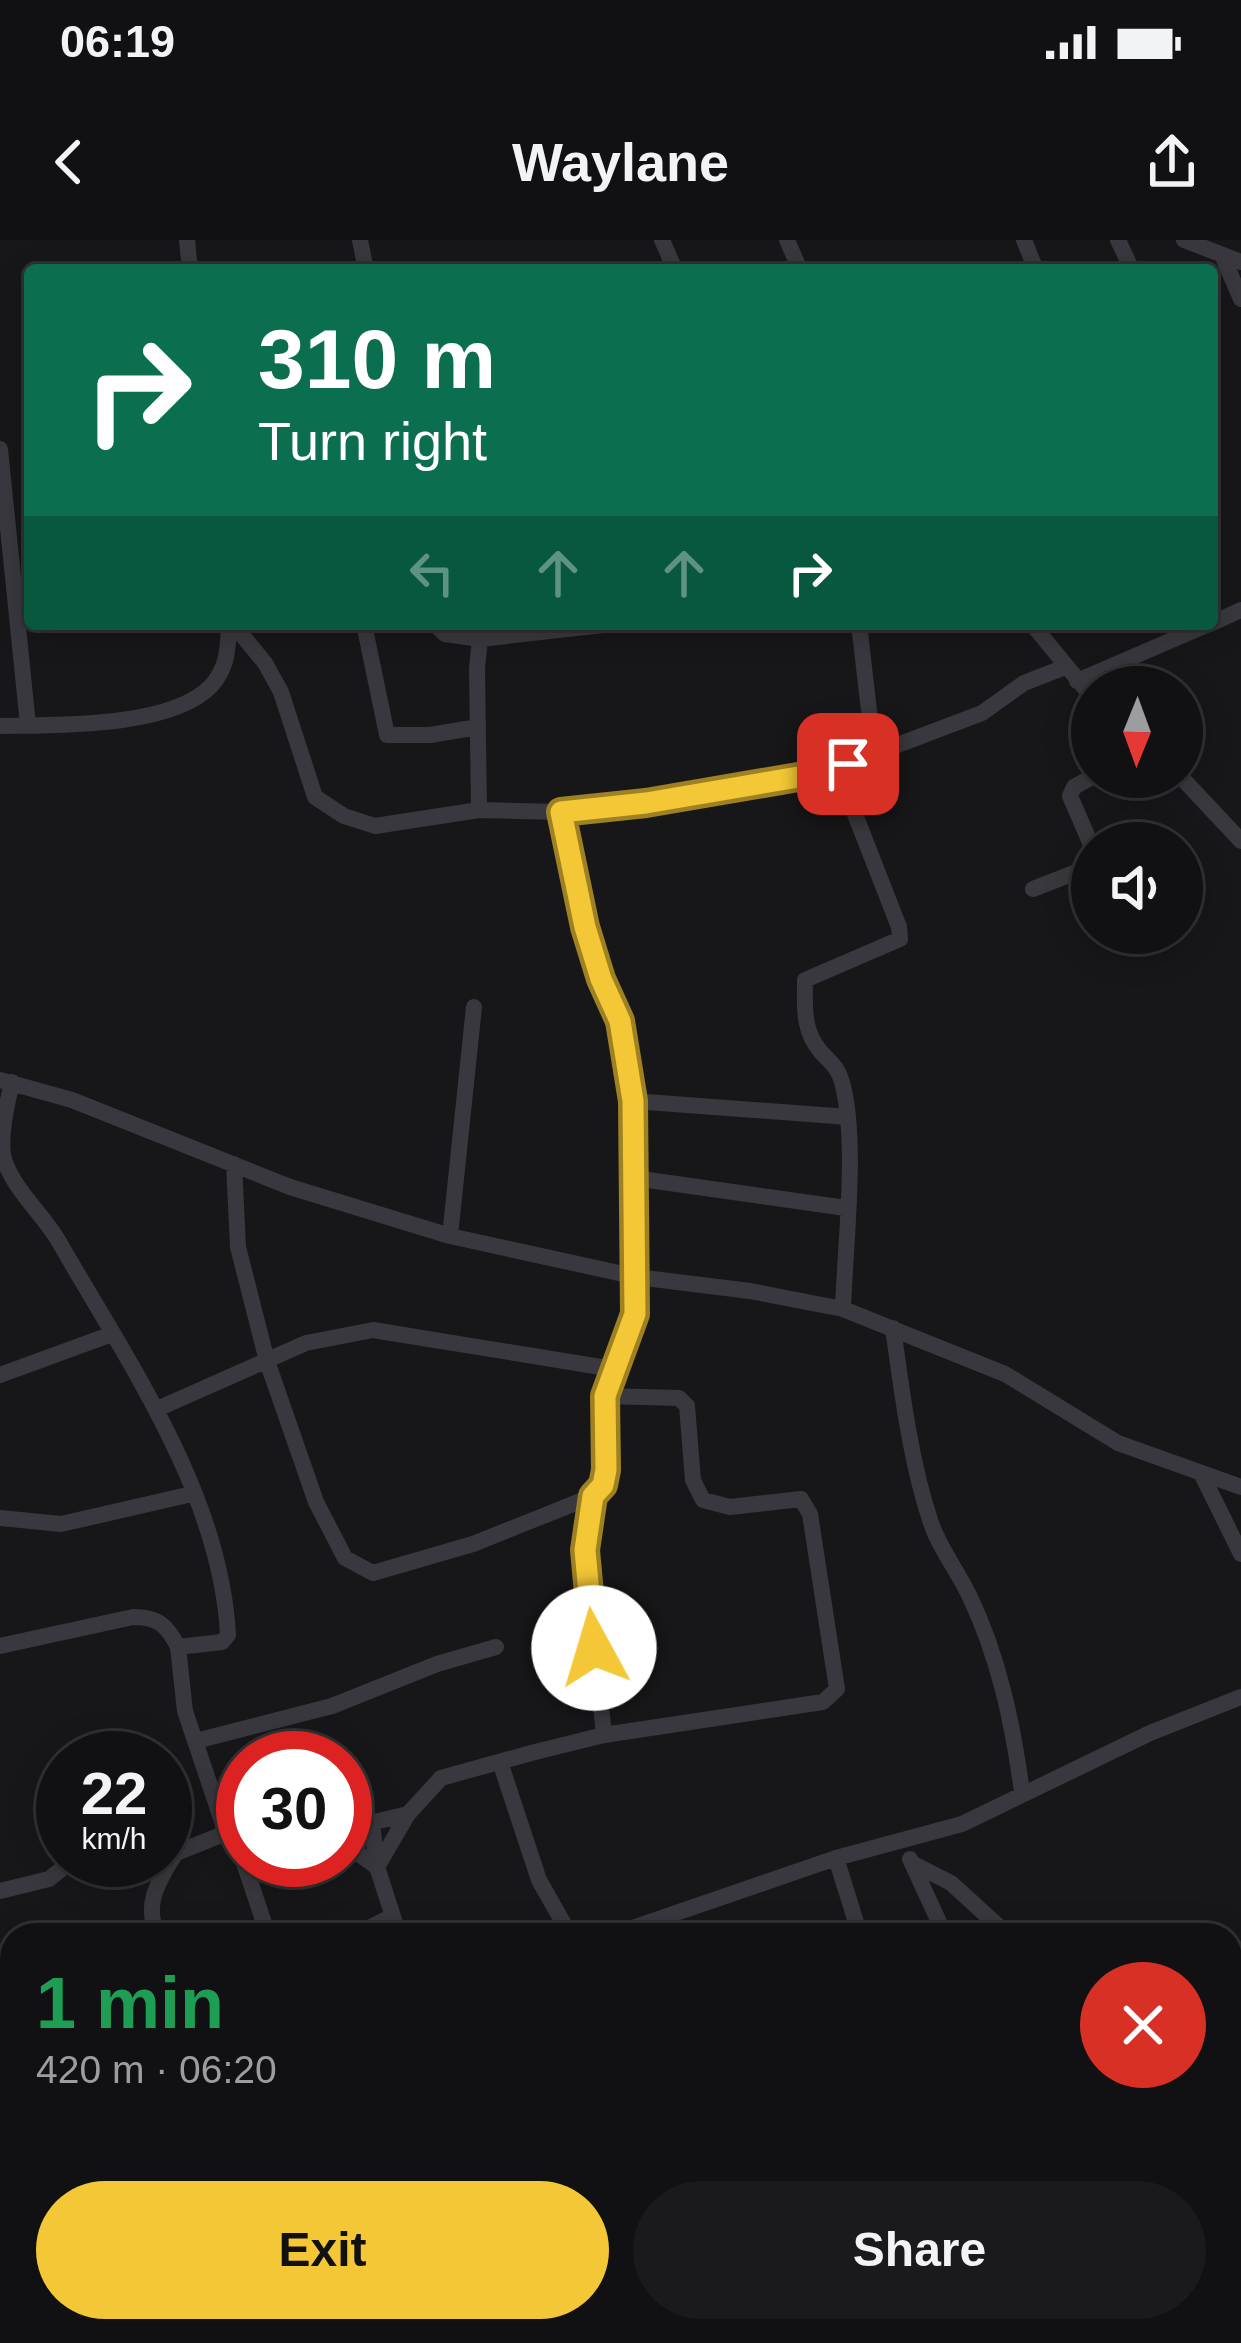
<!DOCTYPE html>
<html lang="en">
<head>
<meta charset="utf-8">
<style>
  body { margin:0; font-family:Arial,sans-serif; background:#1a1a1c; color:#f1f3f6; height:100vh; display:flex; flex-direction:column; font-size:45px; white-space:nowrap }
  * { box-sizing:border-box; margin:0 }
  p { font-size:39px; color:#9c9da0 }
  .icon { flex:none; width:66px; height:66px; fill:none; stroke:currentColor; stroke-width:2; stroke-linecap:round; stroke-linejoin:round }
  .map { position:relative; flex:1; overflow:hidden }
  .drawer { position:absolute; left:0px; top:1683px; width:1242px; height:420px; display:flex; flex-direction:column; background:#111113; border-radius:36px 36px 0 0; box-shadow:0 6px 30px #0003,0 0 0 3px #303133 }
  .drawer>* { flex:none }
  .hud { position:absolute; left:24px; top:24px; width:1194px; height:366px; border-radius:12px; box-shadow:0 6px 30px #0003,0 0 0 3px #303133; background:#0b6e4f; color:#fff; overflow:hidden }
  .needle { width:78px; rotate:181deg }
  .controls { position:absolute; left:1071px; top:426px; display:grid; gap:24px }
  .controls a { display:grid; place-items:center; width:132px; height:132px; border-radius:50%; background:#111113; box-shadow:0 6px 30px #0003,0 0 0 3px #303133; font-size:60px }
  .speed { position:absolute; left:36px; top:1491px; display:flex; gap:24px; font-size:60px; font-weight:700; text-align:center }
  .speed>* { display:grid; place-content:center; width:156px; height:156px; border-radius:50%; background:#111113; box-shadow:0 6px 30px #0003,0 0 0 3px #303133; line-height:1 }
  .speed small { font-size:30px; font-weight:400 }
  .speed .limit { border:18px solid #d22; background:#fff; color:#111 }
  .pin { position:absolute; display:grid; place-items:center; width:102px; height:102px; color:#fff; margin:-51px; border-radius:24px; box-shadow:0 6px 18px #0006 }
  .me { position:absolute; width:132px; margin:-66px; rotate:354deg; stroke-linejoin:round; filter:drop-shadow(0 0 9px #0008) }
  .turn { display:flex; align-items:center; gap:42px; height:252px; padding:0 36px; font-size:54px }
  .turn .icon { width:156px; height:156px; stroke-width:2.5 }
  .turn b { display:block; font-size:84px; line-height:102px }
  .lanes { display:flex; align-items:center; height:114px; padding:0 36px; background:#0003; justify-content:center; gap:60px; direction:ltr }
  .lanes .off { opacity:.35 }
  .round { display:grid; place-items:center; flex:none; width:126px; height:126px; border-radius:63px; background:#1a1a1c }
  .headline { display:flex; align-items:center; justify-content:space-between; height:204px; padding:0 36px }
  h1 { font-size:72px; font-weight:700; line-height:90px; color:#1e9e55 }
  .cta { display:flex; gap:24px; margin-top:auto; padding:24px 36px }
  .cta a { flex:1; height:138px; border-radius:72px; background:#f3c735; color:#111; font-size:48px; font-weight:700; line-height:138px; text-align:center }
  .cta a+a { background:#1a1a1c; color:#f1f3f6 }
  .status { display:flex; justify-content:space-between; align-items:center; height:84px; padding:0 60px; background:#111113; direction:ltr }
  .status svg { height:33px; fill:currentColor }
  header { display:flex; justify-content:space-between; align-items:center; height:156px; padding:0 36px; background:#111113; font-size:54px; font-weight:700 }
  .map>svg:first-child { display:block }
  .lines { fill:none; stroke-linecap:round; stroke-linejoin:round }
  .minor { stroke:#38383e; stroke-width:16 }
  .route-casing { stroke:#9e8122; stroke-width:30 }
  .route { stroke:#f3c735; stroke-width:21 }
</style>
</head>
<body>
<div class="status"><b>06:19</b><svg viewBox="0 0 49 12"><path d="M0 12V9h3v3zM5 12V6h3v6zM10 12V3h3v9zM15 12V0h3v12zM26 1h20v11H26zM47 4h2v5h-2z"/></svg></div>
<header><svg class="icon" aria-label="back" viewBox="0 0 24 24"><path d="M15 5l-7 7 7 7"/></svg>Waylane<svg class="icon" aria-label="share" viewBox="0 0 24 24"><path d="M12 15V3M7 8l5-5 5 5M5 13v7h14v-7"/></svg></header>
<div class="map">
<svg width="1241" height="2103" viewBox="0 0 1241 2103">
  <rect width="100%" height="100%" fill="#171719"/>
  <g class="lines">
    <path class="minor" d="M 187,0 L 190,30
      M 360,0 L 366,30
      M 662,0 L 675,30
      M 787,0 L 800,30
      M 1024,0 L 1036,30
      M 1118,0 L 1132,30
      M 1184,0 L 1241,22
      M 1222,15 L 1241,59
      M 0,209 L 28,485
      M 1212,383 L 1241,370
      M 233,384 L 265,423 L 281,452 L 315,557 L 344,576 L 375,586 L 479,570 L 561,572 L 646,563 L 837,528 L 982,473 L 1024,443 L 1065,427
      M 364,384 L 387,495 L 430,495 L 478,487
      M 435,384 L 445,394 L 480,399 L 477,428 L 479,570
      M 859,384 L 874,514
      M 1032,384 L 1092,457
      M 480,399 L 612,384
      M 1077,441 L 1209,384
      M 0,486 C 55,485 171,488 211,446 C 228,428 228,407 229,384
      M 837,528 L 899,687 L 900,699 L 805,740 C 805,767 802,790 821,812 C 830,822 838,827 842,842 C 858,900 845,1006 843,1069
      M 1092,537 L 1074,547 L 1070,556 L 1092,607
      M 1181,537 L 1241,601
      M 561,572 L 585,687 L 601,739 L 620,781 L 633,861 L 635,1074 L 605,1156 L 606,1230 L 603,1245 L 593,1256 L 585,1310 L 604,1495
      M 1033,649 L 1092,626
      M 0,840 L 72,860 L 290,947 L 450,996 L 637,1037 L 750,1051 L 843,1069 L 1005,1134 L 1118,1203 L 1241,1247
      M 12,842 C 7,865 0,892 3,915 C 10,946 42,973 58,1000 C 126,1119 221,1254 228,1395 L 222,1402 L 178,1407 L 185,1471 L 226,1593 L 241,1614 L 268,1695
      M 633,861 L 848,877
      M 234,924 L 238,1007 L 267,1121 L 316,1262 L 345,1318 L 373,1333 L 473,1304 L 593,1256
      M 634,938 L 846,968
      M 450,996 L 474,767
      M 893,1088 C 902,1152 910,1219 930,1280 C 938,1306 957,1330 969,1355 C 999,1417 1013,1485 1022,1552
      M 0,1135 L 112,1094
      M 157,1169 L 306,1103 L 373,1090 L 613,1129
      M 1202,1235 L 1241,1314
      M 0,1278 L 61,1284 L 192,1254
      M 0,1406 L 133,1377 C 158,1377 167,1385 178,1407
      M 196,1501 L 332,1466 L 437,1424 L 496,1407
      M 500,1522 L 539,1640 L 570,1695
      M 372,1583 L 377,1627 L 399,1695
      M 345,1589 L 408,1574 L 441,1538 L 535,1512 L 604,1495 L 823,1462 L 837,1449 L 810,1274 L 801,1259 L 730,1267 L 703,1260 L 693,1240 L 687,1166 L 679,1158 L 605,1156
      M 345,1604 L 377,1627 L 408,1574
      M 166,1617 L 226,1593
      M 836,1618 L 860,1695
      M 910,1619 L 945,1695
      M 912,1623 L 951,1643 L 1008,1695
      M 0,1651 L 49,1639 L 73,1620
      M 158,1695 C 143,1665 158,1642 174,1616
      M 355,1695 L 391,1677
      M 612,1695 L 836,1618 L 962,1584 L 1150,1493 L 1241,1457
      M 0,1810 L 12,1809
      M 1230,1863 L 1241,1866
      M 0,2010 L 12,2008
      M 396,2091 L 399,2103
      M 494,2091 L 497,2103
      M 683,2091 L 686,2103
      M 1132,2091 L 1138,2103
      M 541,2103 L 645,2091
      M 787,2103 L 861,2091"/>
  </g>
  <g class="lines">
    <g class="route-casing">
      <path id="route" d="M 594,1408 L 585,1310 L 593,1256 L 603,1245 L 606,1230 L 605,1156 L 635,1074 L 633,861 L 620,781 L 601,739 L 585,687 L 561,572 L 646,563 L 804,536 L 848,524"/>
    </g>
    <use href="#route" class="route"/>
  </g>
</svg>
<div class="controls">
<a><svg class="needle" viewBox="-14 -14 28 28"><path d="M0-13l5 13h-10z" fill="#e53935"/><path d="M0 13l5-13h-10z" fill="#9c9da0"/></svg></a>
<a><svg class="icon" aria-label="sound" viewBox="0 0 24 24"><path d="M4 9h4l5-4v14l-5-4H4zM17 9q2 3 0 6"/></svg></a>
</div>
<div class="speed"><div>22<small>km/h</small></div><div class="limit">30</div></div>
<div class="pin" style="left:848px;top:524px;background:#d93025"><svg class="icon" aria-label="arrive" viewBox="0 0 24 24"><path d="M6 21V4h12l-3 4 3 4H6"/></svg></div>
<svg class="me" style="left:594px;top:1408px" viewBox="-20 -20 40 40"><circle r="19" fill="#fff"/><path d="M0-13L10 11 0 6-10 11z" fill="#f3c735"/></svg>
<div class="hud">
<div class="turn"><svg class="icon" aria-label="right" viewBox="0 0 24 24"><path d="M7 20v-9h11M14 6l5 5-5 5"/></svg><div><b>310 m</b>Turn right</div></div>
<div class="lanes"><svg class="icon off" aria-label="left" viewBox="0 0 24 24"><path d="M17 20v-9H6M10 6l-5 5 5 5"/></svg><svg class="icon off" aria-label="ahead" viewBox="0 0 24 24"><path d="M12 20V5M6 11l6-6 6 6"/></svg><svg class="icon off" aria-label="ahead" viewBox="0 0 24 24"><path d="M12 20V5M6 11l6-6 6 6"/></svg><svg class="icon" aria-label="right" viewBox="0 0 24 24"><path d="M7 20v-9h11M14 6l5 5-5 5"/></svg></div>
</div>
<section class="drawer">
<div class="headline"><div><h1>1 min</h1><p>420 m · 06:20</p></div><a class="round" style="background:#d93025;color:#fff"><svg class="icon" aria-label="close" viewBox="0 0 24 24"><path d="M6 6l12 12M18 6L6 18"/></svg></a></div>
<div class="cta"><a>Exit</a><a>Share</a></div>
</section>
</div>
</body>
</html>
